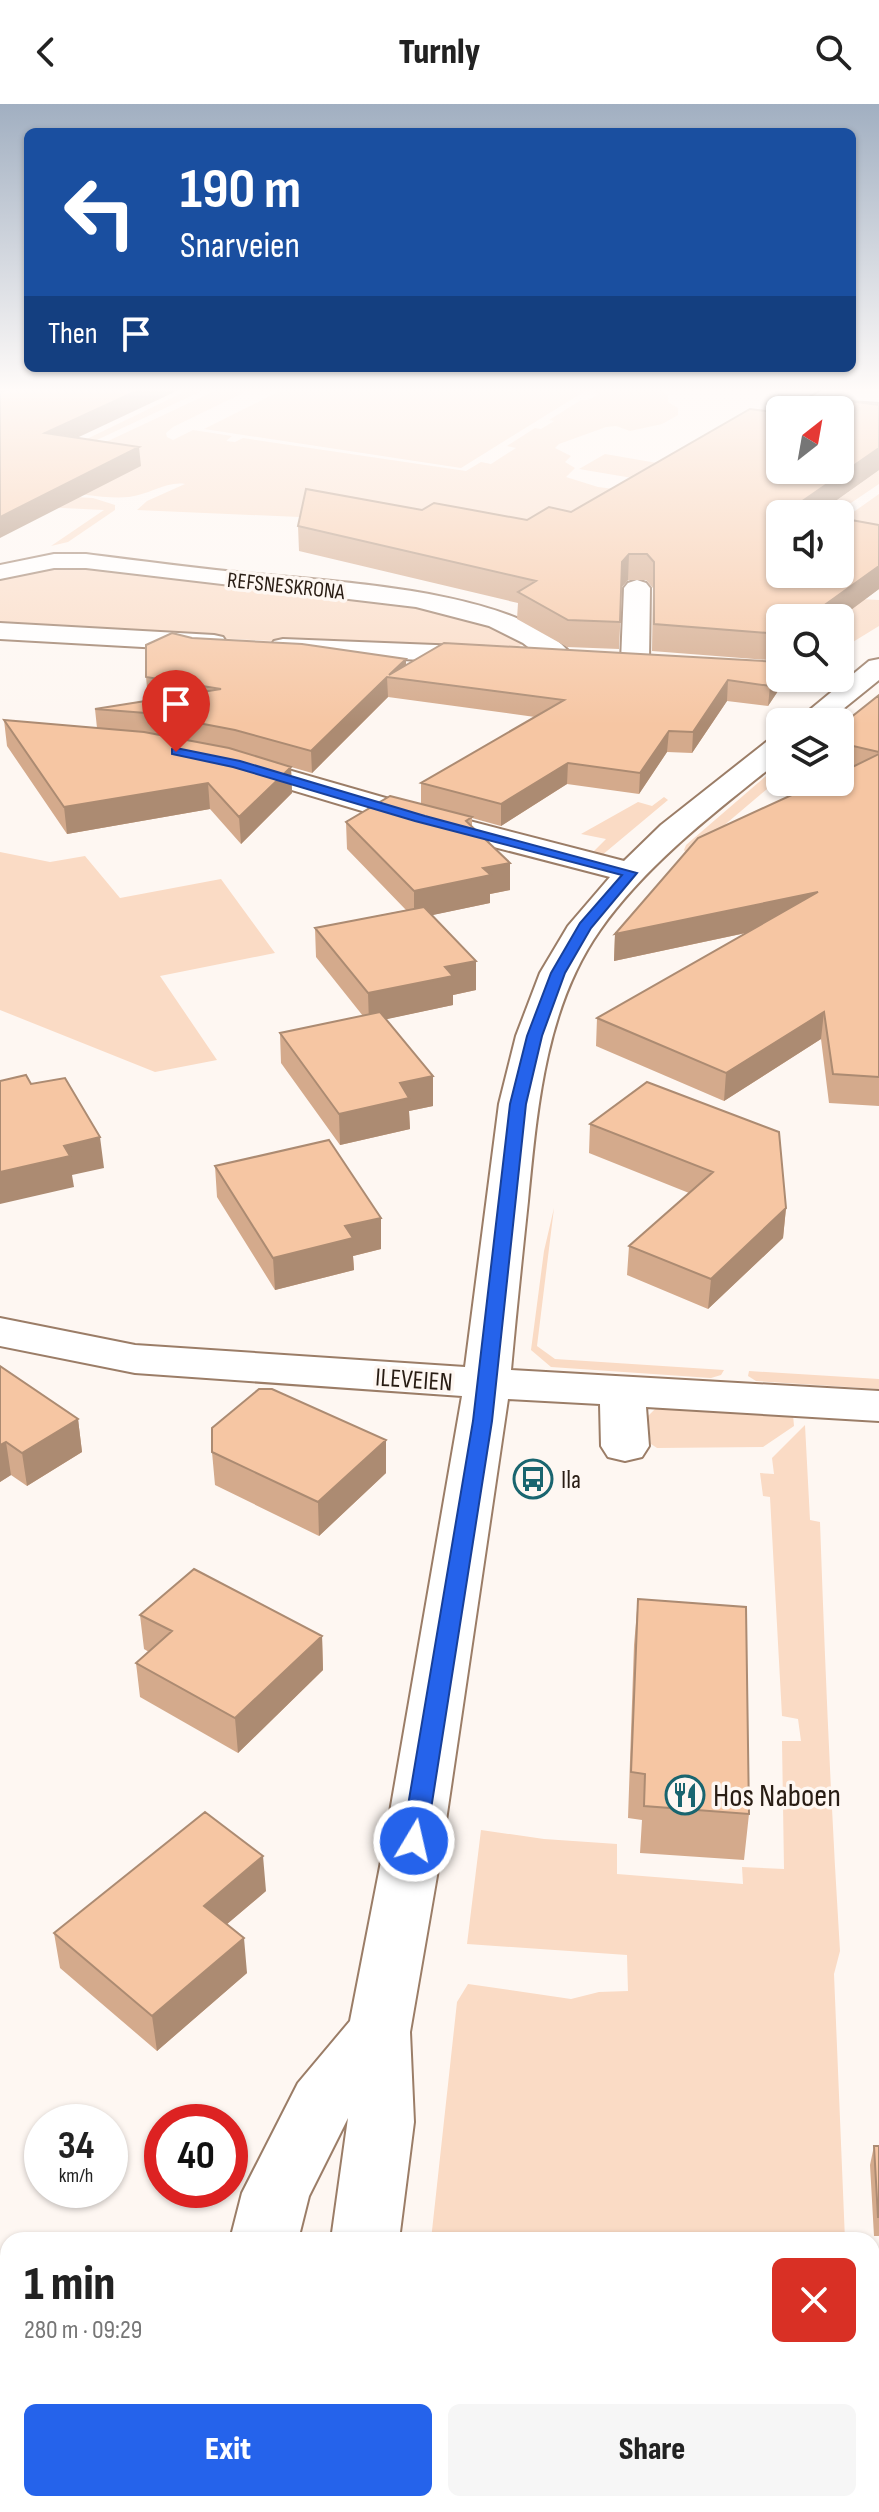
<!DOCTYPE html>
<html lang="en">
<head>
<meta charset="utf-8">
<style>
  body { margin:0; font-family:"Sofia Sans Condensed",sans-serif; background:#f6f6f6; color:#222; height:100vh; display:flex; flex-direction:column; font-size:30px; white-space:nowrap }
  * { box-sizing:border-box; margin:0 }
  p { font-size:26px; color:#767676 }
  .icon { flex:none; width:44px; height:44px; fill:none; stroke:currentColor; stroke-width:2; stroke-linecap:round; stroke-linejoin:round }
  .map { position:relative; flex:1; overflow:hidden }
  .side { position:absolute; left:0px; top:2128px; width:880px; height:280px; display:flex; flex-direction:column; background:#fff; border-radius:24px 24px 0 0; box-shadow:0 2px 6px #0004 }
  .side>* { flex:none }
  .banner { position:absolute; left:24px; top:24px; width:832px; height:244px; border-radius:12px; box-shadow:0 2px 6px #0004; background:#1a4fa0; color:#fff; overflow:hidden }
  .needle { width:52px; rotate:31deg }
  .controls { position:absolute; left:766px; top:292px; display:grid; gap:16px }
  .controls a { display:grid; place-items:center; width:88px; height:88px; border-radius:12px; background:#fff; box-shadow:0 2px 6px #0004; font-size:40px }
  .speed { position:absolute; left:24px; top:2000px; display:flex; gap:16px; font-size:40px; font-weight:700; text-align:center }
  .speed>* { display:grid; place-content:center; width:104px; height:104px; border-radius:50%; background:#fff; box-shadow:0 2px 6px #0004; line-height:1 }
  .speed small { font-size:20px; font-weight:400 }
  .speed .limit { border:12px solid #d22; background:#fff; color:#111 }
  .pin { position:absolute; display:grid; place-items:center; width:68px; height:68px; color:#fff; margin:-82px -34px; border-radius:50% 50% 50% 0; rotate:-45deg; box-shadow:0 0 8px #0007 }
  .pin .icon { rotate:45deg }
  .me { position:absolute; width:88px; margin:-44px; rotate:9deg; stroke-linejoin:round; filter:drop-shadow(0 0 6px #0008) }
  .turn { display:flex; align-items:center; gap:28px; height:168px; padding:0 24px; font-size:36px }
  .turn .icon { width:104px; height:104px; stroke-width:2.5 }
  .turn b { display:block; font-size:56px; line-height:68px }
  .then { display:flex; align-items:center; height:76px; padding:0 24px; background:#0003; gap:16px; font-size:30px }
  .round { display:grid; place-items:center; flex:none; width:84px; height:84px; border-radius:12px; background:#f6f6f6 }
  .summary { display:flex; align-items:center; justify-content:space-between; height:136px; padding:0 24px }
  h1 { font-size:48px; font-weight:800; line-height:60px }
  .primary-button { display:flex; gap:16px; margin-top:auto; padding:16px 24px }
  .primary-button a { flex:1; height:92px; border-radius:12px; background:#2563eb; color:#fff; font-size:32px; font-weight:800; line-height:92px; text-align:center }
  .primary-button a+a { background:#f6f6f6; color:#222 }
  header { display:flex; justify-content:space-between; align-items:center; height:104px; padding:0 24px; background:#fff; font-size:36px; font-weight:800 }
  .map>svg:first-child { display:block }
  .green { fill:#fadbc5 }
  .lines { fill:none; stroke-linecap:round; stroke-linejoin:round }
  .minor-casing { stroke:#9b7d67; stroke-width:4 }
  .major-casing { stroke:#b48d70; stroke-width:4 }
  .minor { fill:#fff; fill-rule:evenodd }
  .major { fill:#ffdfc7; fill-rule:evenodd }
  .wall { fill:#d4aa8c }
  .shaded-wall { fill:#ac8b72 }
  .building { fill:#f6c6a3; stroke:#ac8b72; stroke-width:2 }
  .route { fill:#2563eb; stroke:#184099; stroke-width:2 }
  .labels { text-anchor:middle; stroke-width:7; stroke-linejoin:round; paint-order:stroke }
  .far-street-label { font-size:22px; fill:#291d14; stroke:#fef7f2 }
  .street-label { font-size:26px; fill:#291d14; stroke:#fef7f2 }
  .poi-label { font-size:26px; fill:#291d14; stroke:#fef7f2; text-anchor:start }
  .near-poi-label { font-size:32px; fill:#291d14; stroke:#fef7f2; text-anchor:start }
</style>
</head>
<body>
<header><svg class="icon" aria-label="back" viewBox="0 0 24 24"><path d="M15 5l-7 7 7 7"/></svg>Turnly<svg class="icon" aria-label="search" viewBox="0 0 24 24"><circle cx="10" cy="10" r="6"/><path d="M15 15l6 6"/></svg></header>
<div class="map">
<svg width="879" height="2408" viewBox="0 0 879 2408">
  <rect width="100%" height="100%" fill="#fef7f2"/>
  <path class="green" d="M 192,284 L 208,284 L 7,378 L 0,377 Z
    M 221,284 L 253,284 L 173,323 L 166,329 L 167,333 L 173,336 L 193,326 L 232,332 L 226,337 L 235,338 L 243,334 L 466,367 L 481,358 L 491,360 L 516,344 L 507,342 L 535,324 L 541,325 L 554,317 L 549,316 L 581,296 L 588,296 L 599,290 L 593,288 L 595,286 L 658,284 L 668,291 L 668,298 L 678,304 L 678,311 L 662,320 L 630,327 L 616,322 L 606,323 L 559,340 L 555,344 L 571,352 L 565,358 L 575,364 L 566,373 L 598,383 L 639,388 L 780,434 L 137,406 L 147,397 L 185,380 C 167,377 148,391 129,393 C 105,395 76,389 51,387 L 42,368 Z
    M 286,284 L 590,284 L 461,364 L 204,325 Z
    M 605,350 L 686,364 L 662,379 L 579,365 Z
    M 879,366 L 879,380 L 845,403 L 831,400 Z
    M 0,389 L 93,394 L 115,401 L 115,406 L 68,438 L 51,442 L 104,406 L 0,401 Z
    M 879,390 L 879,438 L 840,437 L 840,412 L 855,407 Z
    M 83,461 L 419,500 L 487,519 L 524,539 L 513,546 L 342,541 L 0,522 L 0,471 L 33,463 Z
    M 798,492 L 879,496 L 879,522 L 848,541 L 840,539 L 840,514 Z
    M 780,660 L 780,674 L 688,752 L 684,746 L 686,741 Z
    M 664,693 L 668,696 L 601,752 L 592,752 L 592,749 L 606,735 L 581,730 L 638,698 L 652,702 Z
    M 0,748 L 50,758 L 85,752 L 120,794 L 221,775 L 275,849 L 160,872 L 217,956 L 155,968 L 0,906 Z
    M 554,1104 L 537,1242 L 555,1255 L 724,1266 L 721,1271 L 711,1274 L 551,1263 L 531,1246 L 544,1147 Z
    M 749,1267 L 879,1275 L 879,1285 L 756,1277 L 748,1272 Z
    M 657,1303 L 793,1311 L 794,1322 L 763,1343 L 657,1344 L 651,1340 L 647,1313 Z
    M 805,1321 L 810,1416 L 820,1418 C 825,1561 831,1704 840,1847 L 834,1870 L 845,2136 L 431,2136 L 457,1898 L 468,1880 L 571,1895 L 599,1888 L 628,1887 L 627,1851 L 467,1840 L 481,1726 L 544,1735 L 617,1740 L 617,1770 L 743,1780 L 742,1763 L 784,1765 L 782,1637 L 801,1637 L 798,1615 L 782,1612 L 770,1393 L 763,1392 L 760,1369 L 774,1370 L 772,1354 Z
    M 432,2400 L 675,2400 L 667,2408 L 435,2408 Z"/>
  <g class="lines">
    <g class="minor-casing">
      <path id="minor" d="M 826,284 L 879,286 L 879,298 L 835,295 L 815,306 L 790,306 Z
        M 54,450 L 86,450 C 142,457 199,465 256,470 C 333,478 526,486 574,554 L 570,560 L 550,560 L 523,539 L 489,522 L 416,503 L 86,464 L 54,464 L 0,475 L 0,461 Z
        M 637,476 L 646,479 L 650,484 L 649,557 L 645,563 L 625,563 L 621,557 L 624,484 L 628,479 Z
        M 0,519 L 214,531 L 223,533 L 227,539 L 223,545 L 214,547 L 0,535 Z
        M 283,535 L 486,543 L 496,545 L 499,551 L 496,557 L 486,559 L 274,549 L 270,543 L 274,537 Z
        M 879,555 L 879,576 L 827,618 L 795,618 L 869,557 Z
        M 780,632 L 780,656 C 717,707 648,758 600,826 C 545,904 537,1006 528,1097 C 522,1154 516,1210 511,1266 L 879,1287 L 879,1317 L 646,1303 L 649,1342 L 642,1353 L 625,1357 L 608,1353 L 601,1342 L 600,1300 L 508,1295 L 443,1737 L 410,1928 L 414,2018 L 399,2136 L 331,2136 L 348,2014 L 309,2092 L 298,2136 L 230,2136 L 242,2089 L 298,1979 L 350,1917 L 385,1737 L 462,1292 L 135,1269 L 0,1242 L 0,1214 L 135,1241 L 465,1263 L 499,1000 L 516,932 L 540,869 L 568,822 L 610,773 L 409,721 L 225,666 L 221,660 L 225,654 L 236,651 L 431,707 L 624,757 L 661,721 L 770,635 Z
        M 0,2198 L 8,2201 L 8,2270 L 0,2267 Z"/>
    </g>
    <g class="major-casing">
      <path id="major" d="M 218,2400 L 294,2400 L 295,2408 L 219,2408 Z
        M 309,2400 L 385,2400 L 387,2408 L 311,2408 Z"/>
    </g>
    <use href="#minor" class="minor"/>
    <use href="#major" class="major"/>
  </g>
  <path class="wall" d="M 879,301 L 879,366 L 817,410 L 879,421 L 879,485 L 840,514 L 780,514 L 780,557 L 652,547 L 653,484 L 646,476 L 628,476 L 622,483 L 619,545 L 567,543 L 517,515 L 518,499 L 299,447 L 298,422 L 422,406 L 527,416 L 780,366 Z
    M 192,534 L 406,555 L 406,561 L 784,574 L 784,578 L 768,602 L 727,597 L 692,649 L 667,648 L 639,690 L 567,680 L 501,722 L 472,714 L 472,722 L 510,759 L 510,786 L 490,790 L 490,799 L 432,811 L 476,857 L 476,886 L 453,891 L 453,901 L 386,915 L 433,972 L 433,1002 L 409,1007 L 410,1025 L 340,1041 L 281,959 L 280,929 L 363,912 L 316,853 L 315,824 L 406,806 L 347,745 L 346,718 L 421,700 L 421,679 L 535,613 L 388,593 L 312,669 L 291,663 L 292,689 L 241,740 L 210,705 L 67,730 L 7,642 L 4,616 L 97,624 L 95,605 L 155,595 L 148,594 L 146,573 Z
    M 879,591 L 879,1002 L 829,999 L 821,935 L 724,997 L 596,942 L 597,914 L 746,829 L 614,857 L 615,830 L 846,666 L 840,664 L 840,622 Z
    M 647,978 L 786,1104 L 783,1134 L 708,1205 L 627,1171 L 629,1142 L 689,1089 L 589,1049 L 590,1020 Z
    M 215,1062 L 381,1114 L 381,1145 L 353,1152 L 354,1166 L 275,1186 L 217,1093 Z
    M 0,1262 L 78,1315 L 82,1348 L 27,1382 L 11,1371 L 0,1378 Z
    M 386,1336 L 386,1369 L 319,1432 L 215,1381 L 212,1348 Z
    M 638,1495 L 749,1710 L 744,1756 L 640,1749 L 642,1716 L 628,1714 L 634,1541 Z
    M 140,1511 L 322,1532 L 323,1566 L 238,1649 L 140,1593 L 136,1559 L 149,1548 L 144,1545 Z
    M 266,1787 L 227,1820 L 247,1869 L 157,1947 L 60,1864 L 54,1829 Z
    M 874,2042 L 879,2042 L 879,2132 L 874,2132 L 870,2061 Z"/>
  <path class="shaded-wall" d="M 143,284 L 183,284 L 47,348 L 45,329 Z
    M 139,343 L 141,362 L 0,434 L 0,413 Z
    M 879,344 L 879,366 L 817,410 L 791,405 Z
    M 629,450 L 628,476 L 621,484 L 622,458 Z
    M 879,462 L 879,485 L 840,514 L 811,514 L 815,508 Z
    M 406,555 L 406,575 L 389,571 Z
    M 780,567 L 780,574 L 784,574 L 784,578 L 768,602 L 770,582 Z
    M 387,573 L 388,593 L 312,669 L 311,647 Z
    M 728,576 L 727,597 L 692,649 L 693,628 Z
    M 669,627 L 667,648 L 639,690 L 640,669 Z
    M 568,659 L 567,680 L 501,722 L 501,700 Z
    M 291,663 L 292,689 L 241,740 L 239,713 Z
    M 208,679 L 210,705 L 67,730 L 64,703 Z
    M 510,759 L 510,786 L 490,790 L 490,799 L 414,815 L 414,787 L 483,764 Z
    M 818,788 L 815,814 L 614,857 L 615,830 Z
    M 476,857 L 476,886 L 453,891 L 453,901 L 369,919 L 368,889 L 445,863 Z
    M 824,908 L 821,935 L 724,997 L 726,969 Z
    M 433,972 L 433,1002 L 409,1007 L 410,1025 L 340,1041 L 339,1010 L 400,979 Z
    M 100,1033 L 104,1064 L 72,1071 L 74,1083 L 0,1100 L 0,1068 L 64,1042 Z
    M 786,1104 L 783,1134 L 708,1205 L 711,1175 Z
    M 381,1114 L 381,1145 L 353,1152 L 354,1166 L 275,1186 L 273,1154 L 345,1122 Z
    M 78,1315 L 82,1348 L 27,1382 L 22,1349 Z
    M 386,1336 L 386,1369 L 319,1432 L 318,1398 Z
    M 6,1338 L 11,1371 L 0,1378 L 0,1341 Z
    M 322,1532 L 323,1566 L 238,1649 L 235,1614 Z
    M 263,1752 L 266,1787 L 207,1837 L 204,1802 Z
    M 244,1834 L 247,1869 L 157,1947 L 152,1912 Z"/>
  <path class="building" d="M 14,284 L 143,284 L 45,329 L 139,343 L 0,413 L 0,288 Z
    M 828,294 L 879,301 L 879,344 L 791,405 L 818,410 L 780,410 L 780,470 L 840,470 L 840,414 L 879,421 L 879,462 L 815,508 L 811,514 L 780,514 L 780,530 L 654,520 L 654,458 L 647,450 L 629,450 L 622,458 L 620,518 L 568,516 L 518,488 L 536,477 L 298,422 L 306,385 L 422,406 L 434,399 L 527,416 L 549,403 L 571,408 L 750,305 L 780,309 L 780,366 L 840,366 L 840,306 L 808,306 Z
    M 172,529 L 192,534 L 302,540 L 406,555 L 389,571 L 444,539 L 780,558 L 780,567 L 770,582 L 728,576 L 693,628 L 669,627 L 640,669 L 568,659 L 501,700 L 421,679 L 564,596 L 387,573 L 311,647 L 235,626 L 146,609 L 95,605 L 221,585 L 146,573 L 146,541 Z
    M 879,591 L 879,648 L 840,639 L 840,622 Z
    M 4,616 L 144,628 L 229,644 L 291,663 L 239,713 L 208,679 L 64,703 Z
    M 879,650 L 879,973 L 833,970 L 824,908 L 726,969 L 597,914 L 818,788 L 615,830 L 698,734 L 820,678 L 840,678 L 840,669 Z
    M 390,692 L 472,713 L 466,717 L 510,759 L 483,764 L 491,771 L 414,787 L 346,718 Z
    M 424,803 L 476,857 L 445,863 L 453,872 L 368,889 L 315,824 Z
    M 380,908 L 433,972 L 400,979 L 409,994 L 339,1010 L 280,929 Z
    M 26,971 L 31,980 L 65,974 L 100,1033 L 64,1042 L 70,1052 L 0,1068 L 0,977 Z
    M 647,978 L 779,1028 L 786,1104 L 711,1175 L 629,1142 L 713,1068 L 590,1020 Z
    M 329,1036 L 381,1114 L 345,1122 L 353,1134 L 273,1154 L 215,1062 Z
    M 0,1262 L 78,1315 L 22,1349 L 6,1338 L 0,1341 Z
    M 259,1285 L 272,1285 L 386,1336 L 318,1398 L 212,1348 L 212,1324 Z
    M 194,1465 L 322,1532 L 235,1614 L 136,1559 L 172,1527 L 140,1511 Z
    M 638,1495 L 746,1503 L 749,1710 L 644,1702 L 645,1670 L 631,1668 Z
    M 205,1708 L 263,1752 L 204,1802 L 244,1834 L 152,1912 L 54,1829 Z
    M 874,2042 L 879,2042 L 879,2113 L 878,2113 Z"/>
  <linearGradient id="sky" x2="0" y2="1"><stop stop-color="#a1afc1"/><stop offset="0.46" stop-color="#fffbf9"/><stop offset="1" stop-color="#fffbf9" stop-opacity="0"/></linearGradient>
  <rect width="879" height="621" fill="url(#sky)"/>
  <path class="route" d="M 176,644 L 240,657 L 425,712 L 637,769 L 591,824 L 565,869 L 542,932 L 526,1000 L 492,1317 L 426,1737 L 422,1743 L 414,1746 L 405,1743 L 402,1737 L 473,1317 L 510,1000 L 527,932 L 551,869 L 580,819 L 622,771 L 415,717 L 233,663 L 172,650 L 172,645 Z"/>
  <defs>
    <g id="bus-ring" transform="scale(2)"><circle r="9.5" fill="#fef7f2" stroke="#19656f" stroke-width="1.5"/><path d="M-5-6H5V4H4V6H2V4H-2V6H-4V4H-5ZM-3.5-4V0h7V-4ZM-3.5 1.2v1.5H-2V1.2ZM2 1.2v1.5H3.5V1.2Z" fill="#19656f"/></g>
    <g id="restaurant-ring" transform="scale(2)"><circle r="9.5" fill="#fef7f2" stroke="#19656f" stroke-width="1.5"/><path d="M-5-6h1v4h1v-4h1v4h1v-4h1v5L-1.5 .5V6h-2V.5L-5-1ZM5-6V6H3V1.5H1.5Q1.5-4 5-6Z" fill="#19656f"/></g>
  </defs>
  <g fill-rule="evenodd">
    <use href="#bus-ring" x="533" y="1375"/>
    <use href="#restaurant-ring" x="685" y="1691"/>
  </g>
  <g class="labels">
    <g class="far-street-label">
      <text transform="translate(286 481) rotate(6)" y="8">REFSNESKRONA</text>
    </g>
    <g class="street-label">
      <text transform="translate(414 1275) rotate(4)" y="9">ILEVEIEN</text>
    </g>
    <g class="poi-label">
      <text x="561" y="1384">Ila</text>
    </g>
    <g class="near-poi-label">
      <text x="713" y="1702">Hos Naboen</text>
    </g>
  </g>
</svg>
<div class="controls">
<a><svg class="needle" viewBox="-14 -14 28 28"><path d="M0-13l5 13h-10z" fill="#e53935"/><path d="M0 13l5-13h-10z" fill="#767676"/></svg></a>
<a><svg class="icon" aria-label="sound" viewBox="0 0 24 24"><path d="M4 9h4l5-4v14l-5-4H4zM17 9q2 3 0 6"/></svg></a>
<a><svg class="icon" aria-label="search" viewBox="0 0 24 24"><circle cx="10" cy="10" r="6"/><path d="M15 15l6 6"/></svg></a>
<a><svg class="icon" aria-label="layers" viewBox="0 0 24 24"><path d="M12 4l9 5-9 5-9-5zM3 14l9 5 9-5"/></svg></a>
</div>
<div class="speed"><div>34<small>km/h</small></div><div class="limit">40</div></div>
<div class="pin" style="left:176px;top:648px;background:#d93025"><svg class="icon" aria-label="arrive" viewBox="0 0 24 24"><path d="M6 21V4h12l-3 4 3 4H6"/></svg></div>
<svg class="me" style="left:414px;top:1737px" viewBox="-20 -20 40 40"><circle r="17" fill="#2563eb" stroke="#fff" stroke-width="3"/><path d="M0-11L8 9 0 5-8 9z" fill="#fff"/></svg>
<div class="banner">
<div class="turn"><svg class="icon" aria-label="left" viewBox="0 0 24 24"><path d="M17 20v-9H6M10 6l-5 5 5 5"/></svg><div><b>190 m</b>Snarveien</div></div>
<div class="then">Then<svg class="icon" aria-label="arrive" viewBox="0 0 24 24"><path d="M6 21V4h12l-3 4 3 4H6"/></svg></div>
</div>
<section class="side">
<div class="summary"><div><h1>1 min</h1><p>280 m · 09:29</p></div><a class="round" style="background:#d93025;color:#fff"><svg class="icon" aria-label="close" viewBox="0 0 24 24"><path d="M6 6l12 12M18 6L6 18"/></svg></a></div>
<div class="primary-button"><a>Exit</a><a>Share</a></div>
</section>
</div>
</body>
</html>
